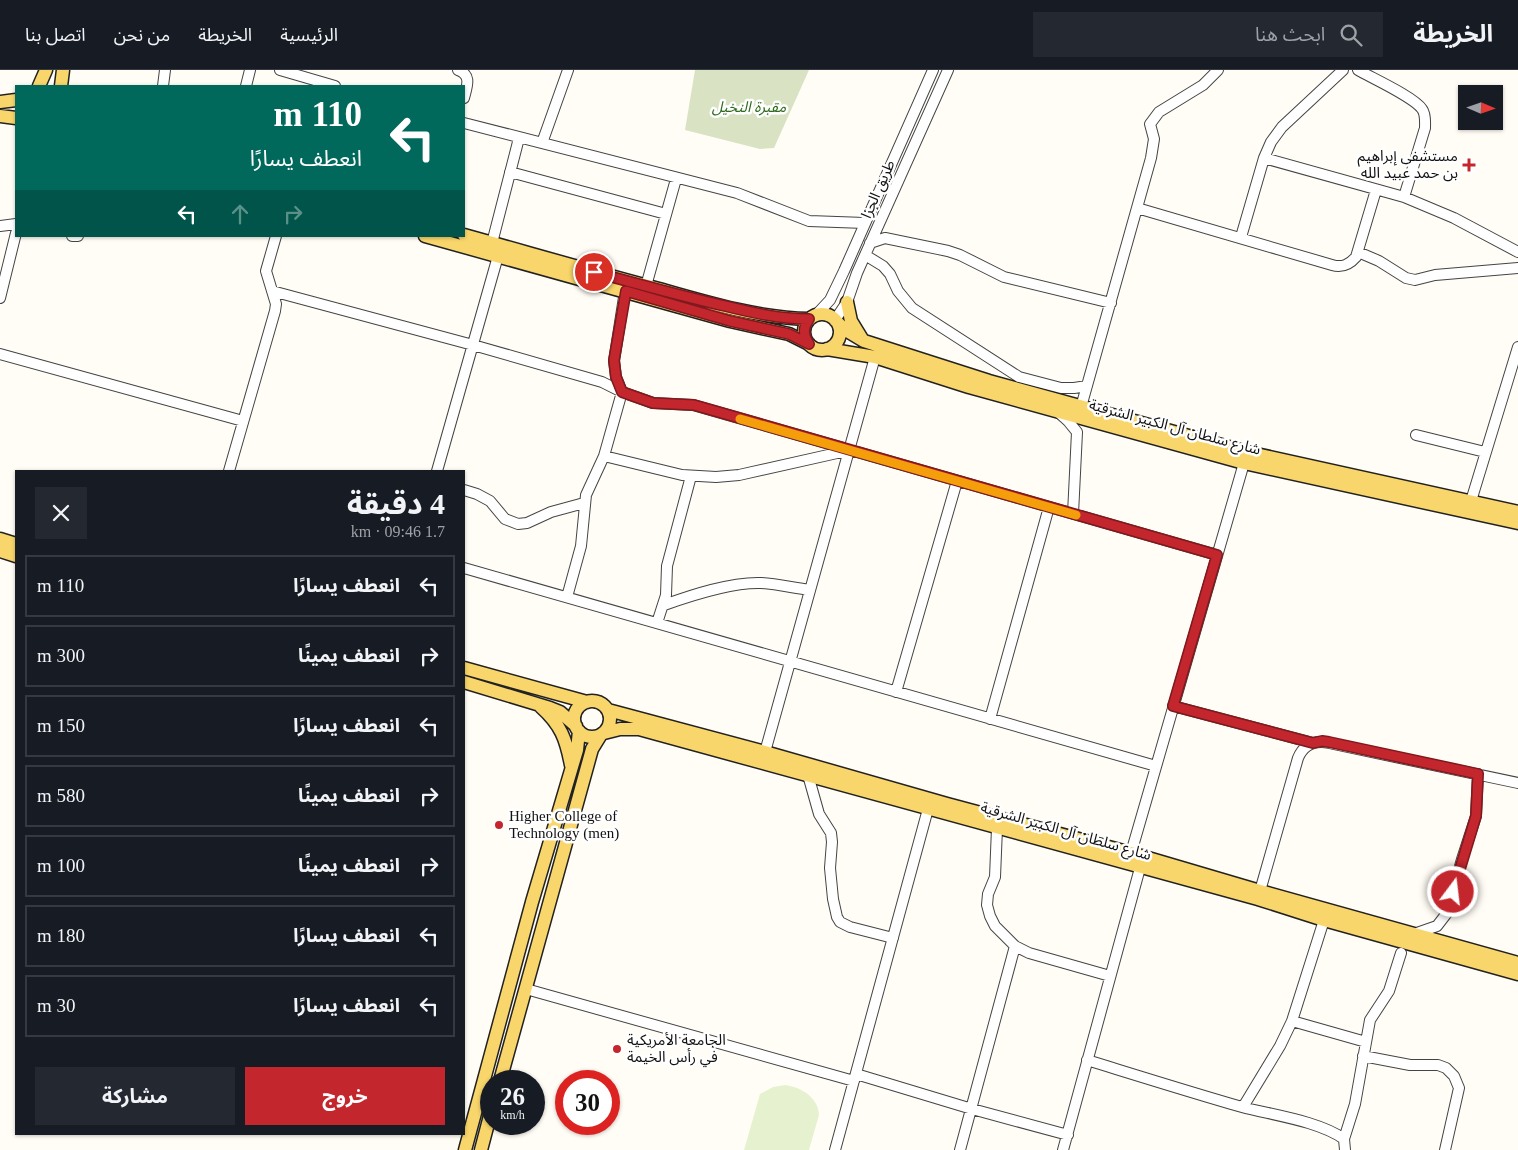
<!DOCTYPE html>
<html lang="ar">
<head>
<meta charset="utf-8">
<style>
  body { margin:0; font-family:"Times New Roman","Noto Sans Arabic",serif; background:#242831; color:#f1f3f6; direction:rtl; height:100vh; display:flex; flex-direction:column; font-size:19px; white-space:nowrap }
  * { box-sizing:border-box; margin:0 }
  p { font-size:16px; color:#9ea1a6 }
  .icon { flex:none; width:28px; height:28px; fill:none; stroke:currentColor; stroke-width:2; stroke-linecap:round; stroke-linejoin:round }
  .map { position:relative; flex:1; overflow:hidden; direction:ltr }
  .panel { position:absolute; left:15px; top:400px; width:450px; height:665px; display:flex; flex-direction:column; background:#171b24; border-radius:0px; box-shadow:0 1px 4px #0004; direction:rtl }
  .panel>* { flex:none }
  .guide { position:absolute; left:15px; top:15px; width:450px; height:152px; border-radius:0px; box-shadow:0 1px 4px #0004; direction:rtl; background:#00695c; color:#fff; overflow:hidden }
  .needle { width:32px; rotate:92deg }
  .buttons { position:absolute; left:1458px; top:15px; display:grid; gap:10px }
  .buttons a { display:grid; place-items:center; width:45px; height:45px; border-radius:0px; background:#171b24; box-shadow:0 1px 4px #0004; font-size:25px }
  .speed { position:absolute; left:480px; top:1000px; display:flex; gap:10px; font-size:25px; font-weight:700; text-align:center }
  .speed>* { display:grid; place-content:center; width:65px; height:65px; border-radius:50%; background:#171b24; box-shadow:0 1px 4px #0004; line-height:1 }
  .speed small { font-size:12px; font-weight:400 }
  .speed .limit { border:8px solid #d22; background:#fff; color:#111 }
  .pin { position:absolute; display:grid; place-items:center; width:42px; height:42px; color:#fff; margin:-21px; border:2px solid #fff; border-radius:50%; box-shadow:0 1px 5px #0007 }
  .me { position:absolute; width:55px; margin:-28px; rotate:15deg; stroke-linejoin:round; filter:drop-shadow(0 0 4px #0008) }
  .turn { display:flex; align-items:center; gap:18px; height:105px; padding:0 20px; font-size:22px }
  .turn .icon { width:65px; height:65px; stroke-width:2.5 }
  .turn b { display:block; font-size:35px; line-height:42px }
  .lanes { display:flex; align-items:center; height:48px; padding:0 20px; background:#0003; justify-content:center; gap:25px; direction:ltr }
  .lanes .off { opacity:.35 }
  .round { display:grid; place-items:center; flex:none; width:52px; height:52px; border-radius:0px; background:#242831 }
  .summary { display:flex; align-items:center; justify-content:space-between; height:85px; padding:0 20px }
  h1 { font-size:30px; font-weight:700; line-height:38px }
  .action { display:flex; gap:10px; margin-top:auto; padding:10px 20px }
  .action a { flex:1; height:58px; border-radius:0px; background:#c4262e; color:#fff; font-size:20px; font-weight:700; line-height:58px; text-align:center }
  .action a+a { background:#242831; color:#f1f3f6 }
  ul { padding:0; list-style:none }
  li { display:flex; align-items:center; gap:15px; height:62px; margin:0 10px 8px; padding:0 10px; border:2px solid #363941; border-radius:0px }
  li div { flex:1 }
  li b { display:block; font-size:19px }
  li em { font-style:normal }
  header { display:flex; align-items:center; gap:30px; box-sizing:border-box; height:70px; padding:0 25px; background:#171b24; border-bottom:1px solid #363941 }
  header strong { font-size:24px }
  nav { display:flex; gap:28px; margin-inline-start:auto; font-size:18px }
  .search { width:350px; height:45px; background:#242831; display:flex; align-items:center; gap:12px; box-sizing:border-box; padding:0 18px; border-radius:0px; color:#9ea1a6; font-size:19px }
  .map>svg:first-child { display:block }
  .cemetery { fill:#d9e3c4 }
  .pitch { fill:#e6f2cf }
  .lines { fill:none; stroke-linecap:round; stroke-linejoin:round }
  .minor-casing { stroke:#444; stroke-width:12 }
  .major-casing { stroke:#222; stroke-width:15 }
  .minor { stroke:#fff; stroke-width:10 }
  .major { stroke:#f9d66b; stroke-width:12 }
  .route-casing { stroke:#7f191e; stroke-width:12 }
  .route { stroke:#c4262e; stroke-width:9 }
  .slow { stroke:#f59e0b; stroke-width:9 }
  .poi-dot { fill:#c4262e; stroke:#fff; stroke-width:2 }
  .labels { text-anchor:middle; stroke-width:5; stroke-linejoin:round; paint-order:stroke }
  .park-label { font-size:15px; font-style:italic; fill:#2f6b1f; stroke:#fff }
  .poi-label { font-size:15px; fill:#111; stroke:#fff; text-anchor:start }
  .street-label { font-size:15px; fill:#111; stroke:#fff }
</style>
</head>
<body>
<header>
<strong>الخريطة</strong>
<div class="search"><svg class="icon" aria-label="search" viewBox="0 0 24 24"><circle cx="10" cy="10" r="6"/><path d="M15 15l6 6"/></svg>ابحث هنا</div>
<nav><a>الرئيسية</a><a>الخريطة</a><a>من نحن</a><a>اتصل بنا</a></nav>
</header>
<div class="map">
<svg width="1518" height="1080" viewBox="0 0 1518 1080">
  <rect width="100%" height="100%" fill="#fffdf5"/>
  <path class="cemetery" d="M 695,0 L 809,0 L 774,78 L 760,79 L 685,60 Z"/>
  <path class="pitch" d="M 785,1015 C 801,1017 818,1027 819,1045 L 809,1080 L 744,1080 L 760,1024 L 773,1017 Z"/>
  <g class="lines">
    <g class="minor-casing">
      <path id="minor" d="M 280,0 L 335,16
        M 458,0 C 472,5 467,16 464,28
        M 1358,0 C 1372,8 1414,27 1422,39 C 1426,44 1425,53 1425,58 L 1404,127
        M 163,16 L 165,0
        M 246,16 L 250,0
        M 464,53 L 737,123 L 809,151 L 865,153
        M 542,73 L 568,0
        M 1264,88 L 1404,127 L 1454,148 L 1518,182
        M 510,102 L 666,144
        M 1137,138 L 1332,195 C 1342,198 1349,195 1356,187 L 1376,120
        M 0,156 L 16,154
        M 72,166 L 78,166
        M 1241,167 L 1264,88 L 1271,72 L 1282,57 L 1343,0
        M 492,173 L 519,68
        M 870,173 L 885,168 L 948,181 L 960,185 L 1004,207 L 1111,233
        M 1358,182 L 1379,191 L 1406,208 L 1415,210 L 1435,205 L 1518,198
        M 865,185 L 883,196 L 890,204 L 898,221 L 912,238 L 1019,307 L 1061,318 L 1074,318 L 1087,316
        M 646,216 L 676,109
        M 272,221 L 473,275 L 602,312 L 622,322 L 653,333 L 693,335 L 1217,485
        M 0,228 L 16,163
        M 816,245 L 830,230 L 844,201 L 933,0
        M 835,250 L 847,232 L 857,203 L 948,0
        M 0,284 L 243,351
        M 1081,337 L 1151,88 L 1154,69 L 1150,54 L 1159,42 L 1203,15 L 1218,0
        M 1058,342 L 1068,351 L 1077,362 L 1073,444
        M 1416,365 L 1485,382
        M 604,386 L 682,405 L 716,407 L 739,405 L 846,381
        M 229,401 L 275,241 L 276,234 L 266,201 L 276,166
        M 437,401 L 498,186
        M 464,420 L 477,424 L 490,431 L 505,449 L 518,454 L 527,453 L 551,442 L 584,433
        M 1471,431 L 1518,277
        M 464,498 L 1156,696
        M 567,527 L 581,476 L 586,425 L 604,386 L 622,322 L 616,307 L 614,291 L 625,221
        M 664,535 C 692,525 731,512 761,513 C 777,514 794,518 810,520
        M 657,553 L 666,525 L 667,496 L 691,406
        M 896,622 L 957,411
        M 1173,636 L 1313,673
        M 990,649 L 1049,437
        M 765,682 L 875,287
        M 808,705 L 819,744 L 831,763 L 832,772 L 830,798 L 833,829 L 837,847 L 840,852 L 850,857 L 893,868
        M 997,758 L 995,807 L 988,824 L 987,835 L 990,846 L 995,856 L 1015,876 L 1029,883 L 1110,906
        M 1131,783 L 1244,393
        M 1260,821 L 1298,688 C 1304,674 1315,670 1329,673 L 1518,713
        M 1414,864 L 1437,856 L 1447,843 L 1462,789 L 1476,746 L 1478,704
        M 526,919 L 854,1011
        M 1292,951 L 1366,972
        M 1363,986 L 1410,995 L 1438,995 L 1446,998 L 1454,1006 L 1459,1018 L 1445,1080
        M 1087,990 C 1139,1006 1190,1022 1242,1037 C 1272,1045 1319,1051 1344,1069
        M 856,1004 L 972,1039 L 1068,1065
        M 1243,1037 L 1280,976 L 1292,951 L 1324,850
        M 835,1080 L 928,739
        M 960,1080 L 1015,876
        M 1063,1080 L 1140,798
        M 1345,1080 L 1344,1069 L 1355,1034 L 1370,950 L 1389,921 L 1401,883"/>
    </g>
    <g class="major-casing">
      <path id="major" d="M 39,16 L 46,0
        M 61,16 L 63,0
        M 0,32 L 16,30
        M 0,46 L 16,48
        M 464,165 C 529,183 594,202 659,219 C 708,233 758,248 809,249
        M 425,166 L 730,251 L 789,264 L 809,274
        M 847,232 L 851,251 L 862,269
        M804 262a18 18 0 1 1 36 0a18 18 0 1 1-36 0Z
        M 835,250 L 844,259 L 864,271 L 989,311 L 1247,382 L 1518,442
        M 827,279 L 875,287 L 969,317 L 1244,393 L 1518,453
        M 0,469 L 16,474
        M 0,481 L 16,486
        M 464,598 L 587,632
        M 464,612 L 550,638 L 560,642 L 576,656
        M574 649a18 18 0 1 1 36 0a18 18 0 1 1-36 0Z
        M 541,637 C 561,655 566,669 571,695
        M 608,640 L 765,682 L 947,734 L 1131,783 L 1260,821 L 1518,893
        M 604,663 L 620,659 L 639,659 L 1258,829 L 1324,850 L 1518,904
        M 500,1011 L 592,679 L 600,666
        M 465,1080 L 532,832 L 577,680 L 579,661
        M 481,1080 L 491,1042"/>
    </g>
    <use href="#minor" class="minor"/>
    <use href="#major" class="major"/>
  </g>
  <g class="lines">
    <g class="route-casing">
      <path id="route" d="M 594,202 C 638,214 681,226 725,236 C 754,243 780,249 809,249 C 803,257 803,266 809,274 L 789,264 L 730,251 L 626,221 L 614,290 L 616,307 L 622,322 L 653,333 L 694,335 L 1217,485 L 1173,636 L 1313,673 L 1322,671 L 1329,672 L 1478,704 L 1476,746 L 1453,822"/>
    </g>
    <use href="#route" class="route"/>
    <path class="slow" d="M 740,349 L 1076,445"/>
  </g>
  <g class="poi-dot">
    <path d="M1466.5 87.5h5v5h5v5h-5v5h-5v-5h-5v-5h5z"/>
    <circle cx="499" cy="755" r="5"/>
    <circle cx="617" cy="979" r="5"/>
  </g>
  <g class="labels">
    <g class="park-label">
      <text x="749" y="42">مقبرة النخيل</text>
    </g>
    <g class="poi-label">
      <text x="1458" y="91" text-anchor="end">مستشفى إبراهيم<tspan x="1458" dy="17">بن حمد عبيد الله</tspan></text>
      <text x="509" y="751">Higher College of<tspan x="509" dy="17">Technology (men)</tspan></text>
      <text x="627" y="975">الجامعة الأمريكية<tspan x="627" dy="17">في رأس الخيمة</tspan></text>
    </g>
    <g class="street-label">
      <text transform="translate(878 119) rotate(-66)" y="5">طريق الجزا</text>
      <text transform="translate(1175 357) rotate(15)" y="5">شارع سلطان آل الكبير الشرقية</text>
      <text transform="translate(1066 761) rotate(16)" y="5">شارع سلطان آل الكبير الشرقية</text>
    </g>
  </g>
</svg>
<div class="buttons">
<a><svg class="needle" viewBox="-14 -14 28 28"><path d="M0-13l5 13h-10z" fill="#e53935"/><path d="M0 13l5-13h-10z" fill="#9ea1a6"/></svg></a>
</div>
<div class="speed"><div>26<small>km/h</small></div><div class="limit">30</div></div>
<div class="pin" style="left:594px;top:202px;background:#d93025"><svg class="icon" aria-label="arrive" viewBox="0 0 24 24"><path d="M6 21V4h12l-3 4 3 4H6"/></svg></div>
<svg class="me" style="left:1453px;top:822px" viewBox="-20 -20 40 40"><circle r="17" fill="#c4262e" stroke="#fff" stroke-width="3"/><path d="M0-11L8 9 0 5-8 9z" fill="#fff"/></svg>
<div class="guide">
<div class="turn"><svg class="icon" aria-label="left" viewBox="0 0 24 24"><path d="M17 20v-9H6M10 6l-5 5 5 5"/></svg><div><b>110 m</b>انعطف يسارًا</div></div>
<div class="lanes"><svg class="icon" aria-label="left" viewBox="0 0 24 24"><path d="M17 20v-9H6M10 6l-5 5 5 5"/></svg><svg class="icon off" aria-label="ahead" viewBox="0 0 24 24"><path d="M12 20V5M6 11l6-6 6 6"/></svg><svg class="icon off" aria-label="right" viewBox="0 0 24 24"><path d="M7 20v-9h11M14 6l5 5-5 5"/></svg></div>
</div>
<section class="panel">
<div class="summary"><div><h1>4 دقيقة</h1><p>1.7 km · 09:46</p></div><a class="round"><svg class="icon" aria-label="close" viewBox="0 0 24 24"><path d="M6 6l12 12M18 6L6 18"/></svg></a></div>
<ul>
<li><svg class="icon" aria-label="left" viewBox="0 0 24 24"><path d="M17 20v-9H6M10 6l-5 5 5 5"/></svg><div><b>انعطف يسارًا</b></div><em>110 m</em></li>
<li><svg class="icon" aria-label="right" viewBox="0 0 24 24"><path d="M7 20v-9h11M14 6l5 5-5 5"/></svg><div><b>انعطف يمينًا</b></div><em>300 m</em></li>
<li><svg class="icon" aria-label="left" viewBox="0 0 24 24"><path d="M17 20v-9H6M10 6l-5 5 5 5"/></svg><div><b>انعطف يسارًا</b></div><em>150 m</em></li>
<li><svg class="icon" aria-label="right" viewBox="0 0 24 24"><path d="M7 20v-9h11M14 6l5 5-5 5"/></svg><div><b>انعطف يمينًا</b></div><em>580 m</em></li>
<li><svg class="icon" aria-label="right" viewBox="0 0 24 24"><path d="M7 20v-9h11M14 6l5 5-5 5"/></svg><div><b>انعطف يمينًا</b></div><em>100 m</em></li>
<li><svg class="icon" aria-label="left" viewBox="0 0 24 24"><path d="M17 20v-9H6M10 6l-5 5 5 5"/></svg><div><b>انعطف يسارًا</b></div><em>180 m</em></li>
<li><svg class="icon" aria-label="left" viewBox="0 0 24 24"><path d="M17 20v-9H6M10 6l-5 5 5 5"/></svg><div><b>انعطف يسارًا</b></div><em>30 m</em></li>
</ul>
<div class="action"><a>خروج</a><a>مشاركة</a></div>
</section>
</div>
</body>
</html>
